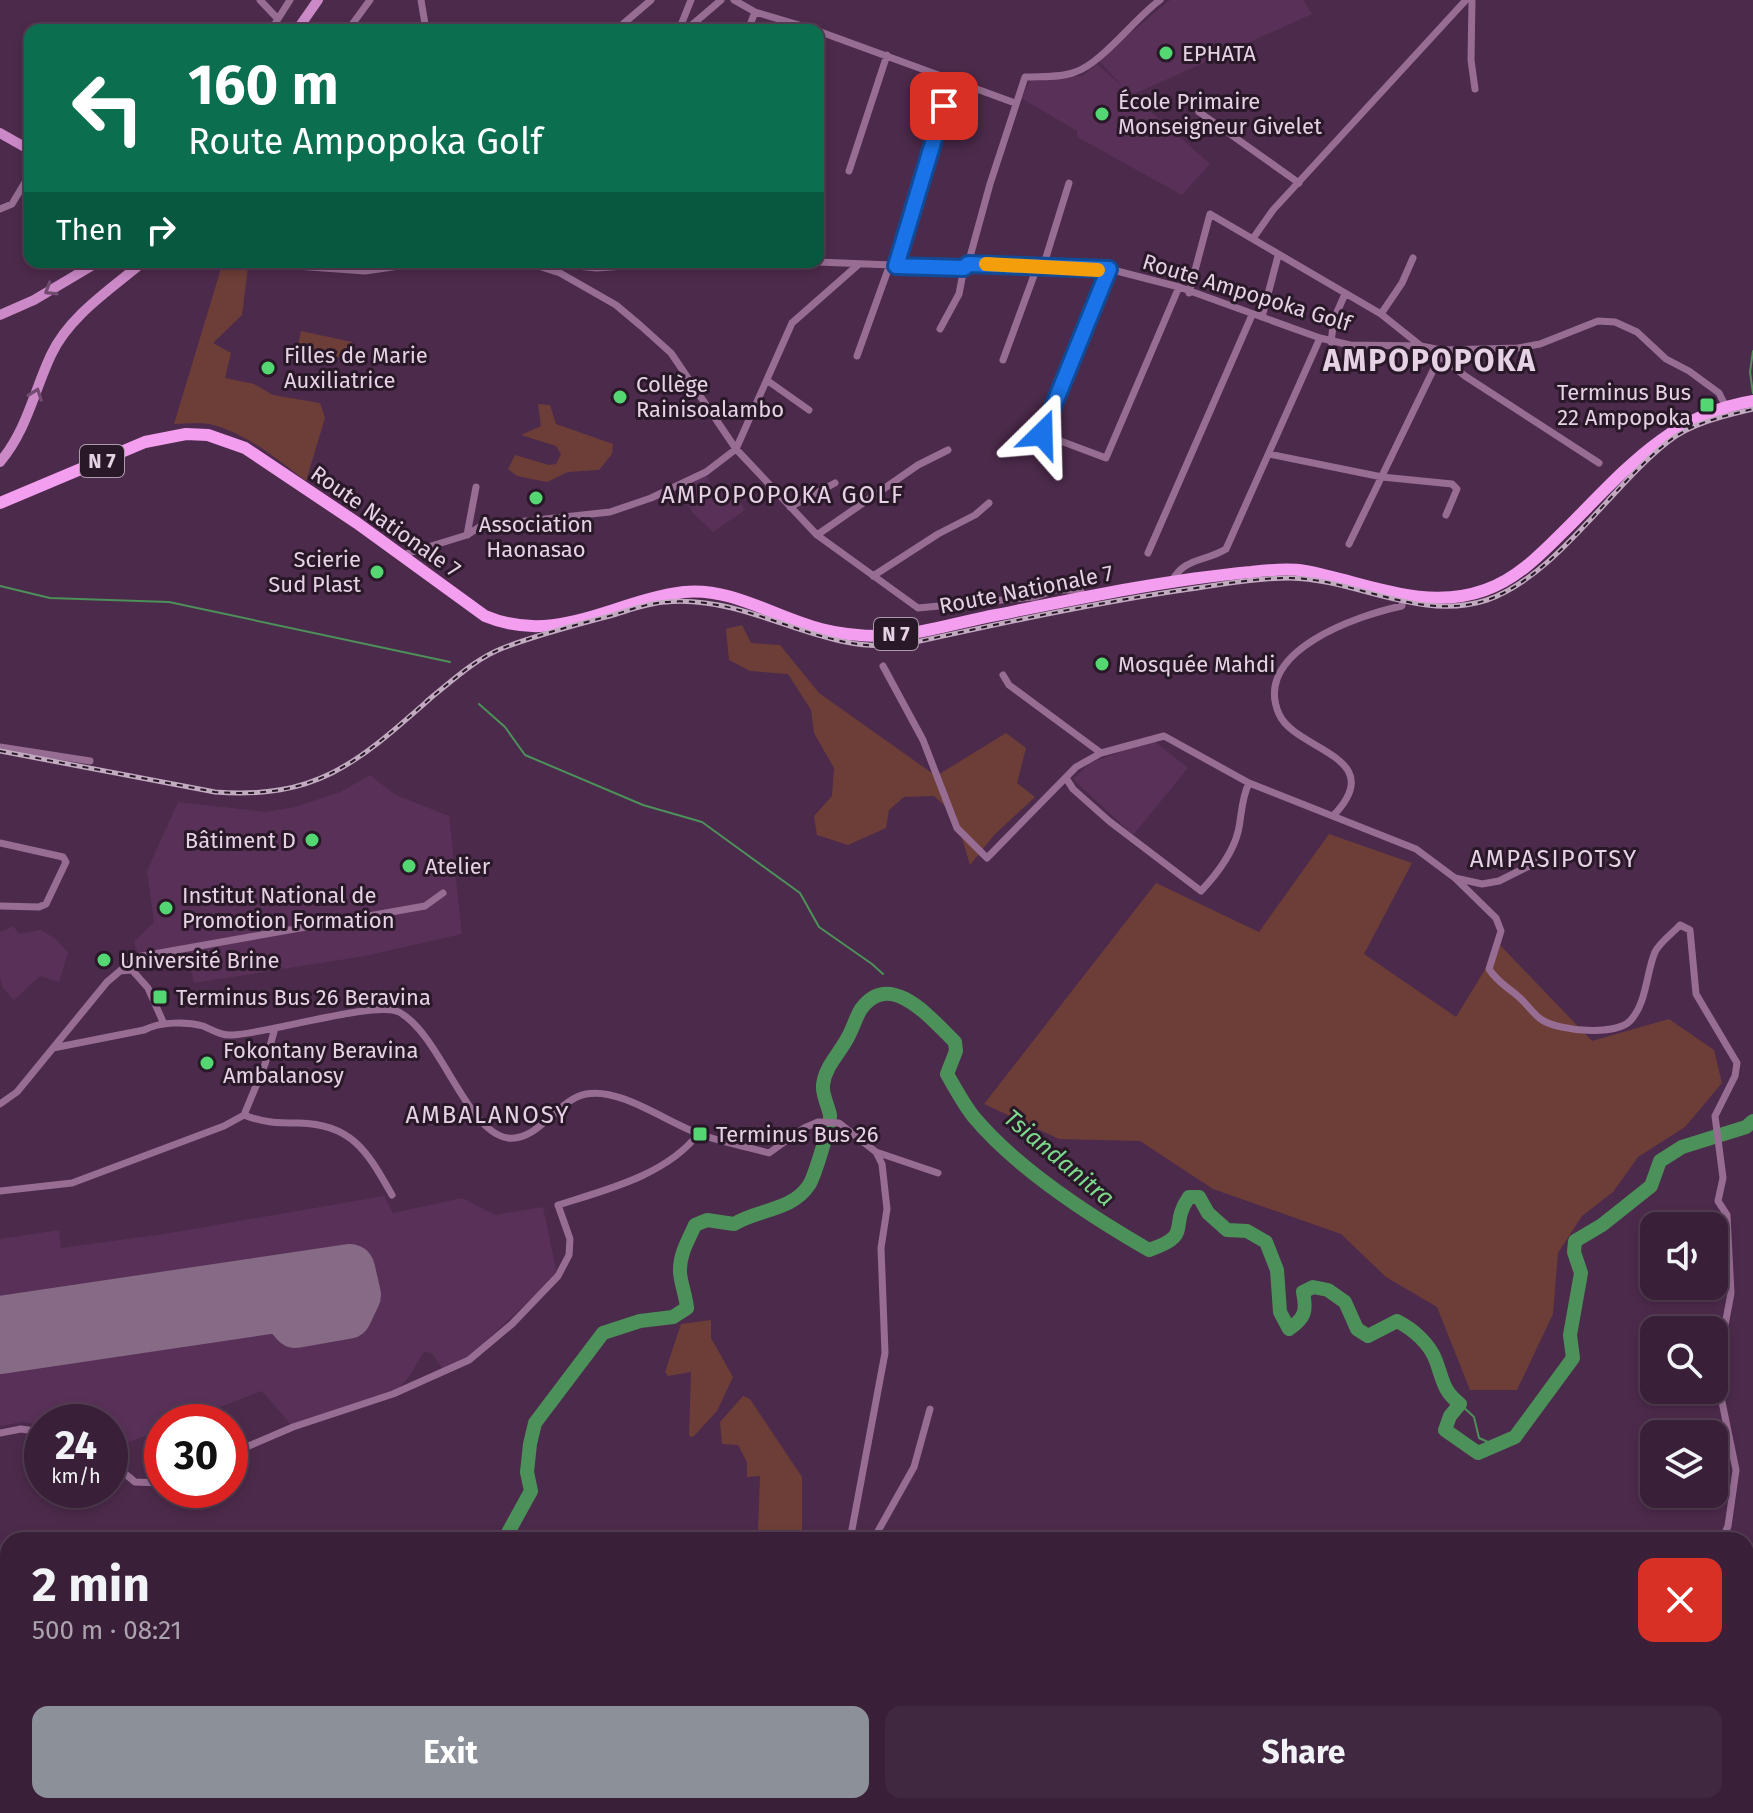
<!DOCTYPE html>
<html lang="en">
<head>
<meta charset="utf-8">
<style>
  body { margin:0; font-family:"Fira Sans",sans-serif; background:#402840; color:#f1f3f6; height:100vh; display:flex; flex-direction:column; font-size:30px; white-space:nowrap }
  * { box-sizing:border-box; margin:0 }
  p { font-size:26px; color:#aba3ae }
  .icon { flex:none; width:44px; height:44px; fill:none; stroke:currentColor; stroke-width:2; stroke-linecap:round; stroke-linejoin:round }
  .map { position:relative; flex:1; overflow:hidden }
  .details { position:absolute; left:0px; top:1532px; width:1754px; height:282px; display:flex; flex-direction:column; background:#392038; border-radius:24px 24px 0 0; box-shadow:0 4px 12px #0003,0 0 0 2px #533e53 }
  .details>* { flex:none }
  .banner { position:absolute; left:24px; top:24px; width:800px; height:244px; border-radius:16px; box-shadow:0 4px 12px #0003,0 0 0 2px #533e53; background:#0b6e4f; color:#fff; overflow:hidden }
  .tools { position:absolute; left:1640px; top:1212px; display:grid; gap:16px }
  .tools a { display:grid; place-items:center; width:88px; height:88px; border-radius:16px; background:#392038; box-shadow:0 4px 12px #0003,0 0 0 2px #533e53; font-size:40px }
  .speed { position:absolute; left:24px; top:1404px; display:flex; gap:16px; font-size:40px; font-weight:700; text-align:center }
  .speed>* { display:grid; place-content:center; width:104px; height:104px; border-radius:50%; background:#392038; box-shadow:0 4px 12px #0003,0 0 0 2px #533e53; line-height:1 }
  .speed small { font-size:20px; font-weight:400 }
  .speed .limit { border:12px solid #d22; background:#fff; color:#111 }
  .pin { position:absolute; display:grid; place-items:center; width:68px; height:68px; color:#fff; margin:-34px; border-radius:16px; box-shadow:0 4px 12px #0006 }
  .me { position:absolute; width:88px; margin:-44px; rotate:22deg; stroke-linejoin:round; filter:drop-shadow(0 0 6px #0008) }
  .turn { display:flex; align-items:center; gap:28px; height:168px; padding:0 32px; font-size:36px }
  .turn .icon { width:104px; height:104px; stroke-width:2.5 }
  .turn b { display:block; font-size:56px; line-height:68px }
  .then { display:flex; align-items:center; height:76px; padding:0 32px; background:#0003; gap:16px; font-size:30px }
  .round { display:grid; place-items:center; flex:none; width:84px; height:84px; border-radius:16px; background:#402840 }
  .head { display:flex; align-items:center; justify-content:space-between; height:136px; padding:0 32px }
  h1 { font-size:48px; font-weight:700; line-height:60px }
  .primary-button { display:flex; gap:16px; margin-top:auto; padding:16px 32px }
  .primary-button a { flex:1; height:92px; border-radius:16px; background:#8c9099; color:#fff; font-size:32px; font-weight:700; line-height:92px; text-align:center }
  .primary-button a+a { background:#402840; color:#f1f3f6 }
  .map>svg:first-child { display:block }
  .built { fill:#593158 }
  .green { fill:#6d3e38 }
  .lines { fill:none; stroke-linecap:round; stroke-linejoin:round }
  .stream { stroke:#4c9159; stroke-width:2 }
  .river { stroke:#4c9159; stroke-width:14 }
  .runway { stroke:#876a86; stroke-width:50 }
  .street { stroke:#976d94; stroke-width:7 }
  .secondary { stroke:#cb89c8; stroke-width:10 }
  .primary { stroke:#f49ef0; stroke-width:12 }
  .rail-casing { stroke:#c2aac1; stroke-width:5 }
  .rail { stroke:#291928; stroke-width:2; stroke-dasharray:6; stroke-linecap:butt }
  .oneway { stroke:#724b70 }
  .route-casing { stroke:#114b97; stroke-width:20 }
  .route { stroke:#1a73e8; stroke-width:14 }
  .slow { stroke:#f59e0b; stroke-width:14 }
  .poi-dot { fill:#54d672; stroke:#291928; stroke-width:3 }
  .labels { text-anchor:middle; stroke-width:6; stroke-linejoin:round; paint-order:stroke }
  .shield { fill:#291928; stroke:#ad9aac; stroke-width:2 }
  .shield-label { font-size:20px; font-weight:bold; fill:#e6d1e5 }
  .poi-label { font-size:22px; fill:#e6d1e5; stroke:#291928; text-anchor:start }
  .street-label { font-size:22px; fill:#e6d1e5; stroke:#291928 }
  .neighbourhood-label { font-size:24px; letter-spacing:2px; fill:#e6d1e5; stroke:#291928 }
  .water-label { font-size:24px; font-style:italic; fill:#7cd98c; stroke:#291928 }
  .district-label { font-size:30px; font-weight:bold; letter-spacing:2px; fill:#e6d1e5; stroke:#291928 }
</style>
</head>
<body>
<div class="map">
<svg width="1753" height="1813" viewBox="0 0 1753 1813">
  <rect width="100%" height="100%" fill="#4c2a4b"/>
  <path class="built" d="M 1170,0 L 1303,0 L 1312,14 L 1132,95 L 1210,164 L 1182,195 L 1077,137 L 1077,131 L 1021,98 L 1031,79 L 1082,76 L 1097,64 L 1123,87 L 1098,60 Z
    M 706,475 L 719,499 L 733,491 L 745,510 L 713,532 L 693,513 L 678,490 Z
    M 1153,740 L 1188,768 L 1133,835 L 1073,779 L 1090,763 Z
    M 370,775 L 396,795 L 449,816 L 462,934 L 365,956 L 194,983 L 187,953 L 141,961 L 134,942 L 154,922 L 147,871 L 178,802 L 266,812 L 295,807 L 340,792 Z
    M 13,926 L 19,934 L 41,930 L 56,939 L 68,953 L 59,982 L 40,976 L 14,1000 L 2,987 L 0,976 L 0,932 Z
    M 384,1196 L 393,1213 L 462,1198 L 495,1215 L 543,1207 L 557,1274 L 468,1358 L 443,1370 L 432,1353 L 424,1352 L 408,1378 L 393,1394 L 293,1427 L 262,1391 L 181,1422 L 162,1422 L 162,1429 L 110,1450 L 110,1422 L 42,1422 L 42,1425 L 23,1422 L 0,1426 L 0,1239 L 59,1230 L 61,1248 L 164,1234 Z"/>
  <path class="green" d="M 223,262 L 248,267 L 242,315 L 213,343 L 231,353 L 225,378 L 254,384 L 273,395 L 320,403 L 325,418 L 306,481 C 278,460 248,434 213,425 C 201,422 186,424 174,424 Z
    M 301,331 L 352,342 L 348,359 L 313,352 L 311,357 L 296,354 Z
    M 538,404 L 550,405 L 556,424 L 613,444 L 612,454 L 599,470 L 568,472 L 547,482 L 517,476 L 508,469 L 515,455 L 549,465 L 556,464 L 561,454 L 556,446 L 521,435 L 541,426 Z
    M 742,625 L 751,643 L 780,645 L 819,693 L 936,776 L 1006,733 L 1026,748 L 1017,783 L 1035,797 L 995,834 L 970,865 L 955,815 L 934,796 L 904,797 L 889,810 L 886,828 L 848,845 L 817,835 L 814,816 L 832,796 L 834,768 L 814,733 L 811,710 L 788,674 L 750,671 L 729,660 L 726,629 Z
    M 1329,834 L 1412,863 L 1364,954 L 1456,1017 L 1500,945 L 1592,1041 L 1669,1019 L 1714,1050 L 1722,1083 L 1685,1127 L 1638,1157 L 1613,1192 L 1582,1216 L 1558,1253 L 1553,1314 L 1517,1390 L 1470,1390 L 1437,1307 L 1386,1277 L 1341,1234 L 1213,1189 L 1140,1141 L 1059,1139 L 984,1104 L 1156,883 L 1259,932 Z
    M 711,1320 L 711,1338 L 733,1377 L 717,1411 L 693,1437 L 689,1436 L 691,1372 L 668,1376 L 665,1372 L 681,1324 Z
    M 743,1396 L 750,1399 L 802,1477 L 802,1540 L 764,1540 L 758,1529 L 760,1476 L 747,1477 L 747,1462 L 738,1445 L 722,1444 L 720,1422 Z
    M 270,1806 L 397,1806 L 404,1813 L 283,1813 Z
    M 1267,1806 L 1585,1806 L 1589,1813 L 1268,1813 Z"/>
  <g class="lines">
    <path class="stream" d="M 1753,351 L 1750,372 L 1753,393
      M 0,586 L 50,598 L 169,602 L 450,662
      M 479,704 L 505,727 L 525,755 L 643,805 L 702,822 L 800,893 L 819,927 L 872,964 L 883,974
      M 1460,1404 L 1474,1417 L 1479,1438 L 1497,1446"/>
    <path class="river" d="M 504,1540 L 531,1491 L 527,1472 L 530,1444 L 535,1423 L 603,1333 L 640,1321 L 673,1317 L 687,1308 C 686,1295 679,1279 680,1269 C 680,1253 689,1239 695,1225 L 707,1220 L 734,1224 C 758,1209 792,1211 809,1185 C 814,1178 831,1123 830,1115 C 828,1105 822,1095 823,1085 C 825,1066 840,1053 848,1037 C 853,1028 856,1017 861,1009 C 891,968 933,1021 955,1042 L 956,1051 L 947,1074 C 955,1088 963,1103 973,1116 C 1016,1168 1090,1216 1149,1250 C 1194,1235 1168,1227 1189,1197 L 1199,1197 L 1208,1213 L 1227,1230 L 1247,1231 L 1266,1242 L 1277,1270 L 1280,1312 L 1289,1329 C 1305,1318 1307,1311 1303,1292 L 1313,1287 L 1328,1290 L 1345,1302 L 1357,1329 L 1368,1336 L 1397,1321 C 1413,1329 1430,1344 1436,1361 C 1443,1380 1443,1391 1460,1404 L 1450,1416 L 1445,1430 L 1478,1453 L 1515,1437 L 1573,1358 L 1570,1335 L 1581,1273 L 1574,1252 L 1575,1241 L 1602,1225 L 1651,1186 L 1660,1161 L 1682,1147 L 1746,1127 L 1753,1121
      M 164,1806 L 164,1813"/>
    <path class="runway" d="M 0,1321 L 350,1269 L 356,1295 L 347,1314 L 296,1323 L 282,1307 L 0,1349"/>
    <path class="street" d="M 260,0 L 277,18
      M 421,0 L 426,30
      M 734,0 L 755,12 L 816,30
      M 1472,0 L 1471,60 L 1475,89
      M 271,30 L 290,0
      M 348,30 L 370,0
      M 616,30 L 651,0
      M 679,30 L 691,0
      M 686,30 L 721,0
      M 748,30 L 755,12
      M 818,31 L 1015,103
      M 1199,112 L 1299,183
      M 849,171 L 887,55
      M 0,209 L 12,204 L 30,174
      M 1254,237 L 1273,210 L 1466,0
      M 278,262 L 296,266 L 365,271 L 427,262
      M 526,262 L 560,273 L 616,305 L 641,326 L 671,353 L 736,449 L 817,535 L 918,608 L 1035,597 L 1055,590 L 1080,590 L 1085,599
      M 818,262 L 964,268 L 968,264 L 1109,269 L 1179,287 L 1320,338 L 1350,345 L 1421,346 L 1441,350 L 1518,348 L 1540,344 L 1598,321 L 1615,322 L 1637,332 L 1666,359 L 1689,371 L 1719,393 L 1726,407
      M 543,263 L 597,268 L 680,262
      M 968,264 L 990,184 L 1025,77 C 1041,76 1061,78 1075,72 C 1101,64 1135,18 1160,0
      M 896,266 L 952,80
      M 1043,267 L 1069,183
      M 1109,269 L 1042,434 L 1106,458 L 1179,287
      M 1189,293 L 1210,214 L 1381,314 L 1421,346
      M 1381,314 L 1402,283 L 1413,258
      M 1262,317 L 1278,256
      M 940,329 L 959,294 L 964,268
      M 1331,342 L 1334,319 L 1345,294
      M 1440,352 L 1440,356 L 1465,376 L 1599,463
      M 857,356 L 889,267
      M 1003,360 L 1037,267
      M 768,381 L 809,410
      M 1269,454 L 1382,477 L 1452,484 L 1457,489 L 1446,515
      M 790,507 L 835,483
      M 467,535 L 476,487
      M 817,535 L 918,465 L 948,450
      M 1349,544 L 1440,356
      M 1148,553 L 1252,315
      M 402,555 L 467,535 L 481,526 L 610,512 L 651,498 L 706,472 L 736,449 L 792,323 L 859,264
      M 873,576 L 938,534 L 975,515 L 989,503
      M 1172,581 C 1185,557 1205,562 1226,549 L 1320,338
      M 883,666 L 923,740 L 957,828 L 987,858 L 1076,767 L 1101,753 L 1164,736 L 1249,783 L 1416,849 L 1455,878 L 1482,884 L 1499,881 L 1545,858
      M 1003,675 L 1009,685 L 1101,753
      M 0,747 L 90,761
      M 1066,778 L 1073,789 L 1109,821 L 1201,891 C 1217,874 1232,855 1238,832 C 1242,815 1241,799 1249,783
      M 1333,816 C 1391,756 1295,751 1279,714 C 1251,651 1359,615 1402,606 L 1403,596
      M 0,843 L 63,857 L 66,862 L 46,904 L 39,907 L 0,906
      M 1455,878 L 1496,918 L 1501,931 L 1489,969 C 1498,983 1508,987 1520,998 C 1527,1004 1534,1015 1542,1020 C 1559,1031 1615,1036 1630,1021 C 1647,1003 1646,973 1655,952 C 1660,942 1673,933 1680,925 L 1690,930 L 1696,994 L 1737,1063 L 1735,1076 L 1715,1116 L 1723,1178 L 1718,1201 L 1727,1215 L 1731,1293 L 1718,1363 L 1722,1402 L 1736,1470 L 1728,1526 L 1722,1540
      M 120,971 L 137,957 L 425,906 L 443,893
      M 53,1048 L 144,1030 C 160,1022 185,1021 203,1026 C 213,1030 221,1036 232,1035 C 266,1034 377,1000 399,1012 C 441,1035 466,1132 508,1138 C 538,1142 558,1099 586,1094 C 622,1087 670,1125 705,1136 C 726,1143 748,1147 769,1153 L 804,1128 L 818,1122 L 839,1123 L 876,1152 L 882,1164 L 887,1209 L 881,1248 L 885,1353 L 850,1540
      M 0,1104 L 17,1092 L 107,982 L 120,971 L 132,970 L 148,988 L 164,1024
      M 244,1115 C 264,1123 278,1123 299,1123 C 353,1124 368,1153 392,1195
      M 876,1152 L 938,1173
      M 0,1191 L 72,1183 L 224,1126 L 244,1115 L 265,1064 L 275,1028
      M 0,1433 L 21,1429 L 42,1432
      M 230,1454 L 293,1427 L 393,1394 L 469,1360 L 512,1324 L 558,1276 L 569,1255 L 570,1239 L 558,1205 C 606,1190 667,1175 699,1133
      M 110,1461 L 135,1482 L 162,1483
      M 873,1540 L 914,1467 L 930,1409
      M 477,1806 L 481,1813
      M 634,1806 L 705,1813
      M 935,1806 L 955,1813
      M 64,1813 L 70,1806
      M 815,1813 L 818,1806
      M 1064,1813 C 1082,1807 1097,1802 1114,1813
      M 1630,1813 C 1648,1806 1667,1812 1686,1806"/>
    <path class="secondary" d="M 297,30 L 318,0
      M 0,133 L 30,150
      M 0,315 L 34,300 L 98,262
      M 0,462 C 27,430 34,391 51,355 C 69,316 111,289 143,262"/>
    <path class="primary" d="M 0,503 L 145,442 L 186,434 L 208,435 L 245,448 L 357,523 L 485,616 C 557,646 613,601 684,592 C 732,587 776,618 821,629 C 840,634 861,636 882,636 C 919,635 959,622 996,615 C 1080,598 1165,580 1251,572 C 1268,570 1288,568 1305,571 C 1365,582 1424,612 1485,590 C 1515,580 1539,556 1561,534 C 1620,476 1667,415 1753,401"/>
    <g class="rail-casing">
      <path id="rail" d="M 0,751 L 215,792 C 319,800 360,760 433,696 C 454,679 477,658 503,648 C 539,634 576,625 613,615 C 630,610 648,603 666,602 C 687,600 711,603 732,608 C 792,623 838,651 902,645 C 993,625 1084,605 1176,591 C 1213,586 1252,578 1290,578 C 1356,579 1420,622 1487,600 C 1556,576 1611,486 1669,441 C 1692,423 1724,416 1753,409"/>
    </g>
    <use href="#rail" class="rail"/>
  </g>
  <defs><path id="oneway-chevron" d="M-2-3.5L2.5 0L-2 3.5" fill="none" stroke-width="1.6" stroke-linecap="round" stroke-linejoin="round" transform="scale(2)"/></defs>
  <g class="oneway">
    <use href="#oneway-chevron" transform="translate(50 290) rotate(148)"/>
    <use href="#oneway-chevron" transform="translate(36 394) rotate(-70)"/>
  </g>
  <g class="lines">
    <g class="route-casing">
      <path id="route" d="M 944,106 L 896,266 L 964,268 L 968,264 L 1109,269 L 1042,434"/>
    </g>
    <use href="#route" class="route"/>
    <path class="slow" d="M 986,264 L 1098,270"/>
  </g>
  <g class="poi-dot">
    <circle cx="1166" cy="53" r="8"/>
    <circle cx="1102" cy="114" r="8"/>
    <circle cx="268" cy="368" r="8"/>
    <circle cx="620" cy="397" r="8"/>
    <rect x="1699" y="397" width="16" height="16" rx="4"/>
    <circle cx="536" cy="498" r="8"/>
    <circle cx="377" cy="572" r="8"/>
    <circle cx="1102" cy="664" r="8"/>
    <circle cx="312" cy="840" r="8"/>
    <circle cx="409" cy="866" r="8"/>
    <circle cx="166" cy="908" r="8"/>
    <circle cx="104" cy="960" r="8"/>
    <rect x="152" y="989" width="16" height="16" rx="4"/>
    <circle cx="207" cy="1063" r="8"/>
    <rect x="692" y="1126" width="16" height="16" rx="4"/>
  </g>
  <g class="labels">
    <g class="shield">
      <rect x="80" y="445" width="44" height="32" rx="6"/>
      <rect x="874" y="618" width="44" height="32" rx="6"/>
    </g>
    <g class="shield-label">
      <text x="102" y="468">N 7</text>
      <text x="896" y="641">N 7</text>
    </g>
    <g class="poi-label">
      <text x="1182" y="61">EPHATA</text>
      <text x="1118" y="109">École Primaire<tspan x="1118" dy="25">Monseigneur Givelet</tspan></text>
      <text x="284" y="363">Filles de Marie<tspan x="284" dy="25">Auxiliatrice</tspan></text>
      <text x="636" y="392">Collège<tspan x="636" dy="25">Rainisoalambo</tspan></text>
      <text x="1691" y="400" text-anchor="end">Terminus Bus<tspan x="1691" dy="25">22 Ampopoka</tspan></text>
      <text x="536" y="532" text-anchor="middle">Association<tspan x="536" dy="25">Haonasao</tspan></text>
      <text x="361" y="567" text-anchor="end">Scierie<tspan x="361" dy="25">Sud Plast</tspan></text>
      <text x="1118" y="672">Mosquée Mahdi</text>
      <text x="296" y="848" text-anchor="end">Bâtiment D</text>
      <text x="425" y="874">Atelier</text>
      <text x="182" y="903">Institut National de<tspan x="182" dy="25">Promotion Formation</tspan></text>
      <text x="120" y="968">Université Brine</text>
      <text x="176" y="1005">Terminus Bus 26 Beravina</text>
      <text x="223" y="1058">Fokontany Beravina<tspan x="223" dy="25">Ambalanosy</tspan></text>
      <text x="716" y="1142">Terminus Bus 26</text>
    </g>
    <g class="street-label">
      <text transform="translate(1247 292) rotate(17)" y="8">Route Ampopoka Golf</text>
      <text transform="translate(386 521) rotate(35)" y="8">Route Nationale 7</text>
      <text transform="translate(1026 589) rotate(-11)" y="8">Route Nationale 7</text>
    </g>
    <g class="neighbourhood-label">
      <text x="783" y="503">AMPOPOPOKA GOLF</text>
      <text x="1554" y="867">AMPASIPOTSY</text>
      <text x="488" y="1123">AMBALANOSY</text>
    </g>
    <g class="water-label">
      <text transform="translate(1059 1158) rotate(40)" y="8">Tsiandanitra</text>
    </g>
    <g class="district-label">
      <text x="1430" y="371">AMPOPOPOKA</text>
    </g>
  </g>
</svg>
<div class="tools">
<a><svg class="icon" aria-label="sound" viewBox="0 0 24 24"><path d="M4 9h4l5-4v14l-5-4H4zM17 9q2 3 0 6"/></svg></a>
<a><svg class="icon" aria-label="search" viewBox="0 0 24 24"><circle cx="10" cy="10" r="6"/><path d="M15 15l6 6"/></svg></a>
<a><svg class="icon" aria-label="layers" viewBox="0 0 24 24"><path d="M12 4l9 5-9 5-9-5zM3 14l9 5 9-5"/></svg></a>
</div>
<div class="speed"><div>24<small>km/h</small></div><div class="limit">30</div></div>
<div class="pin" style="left:944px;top:106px;background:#d93025"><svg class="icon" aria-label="arrive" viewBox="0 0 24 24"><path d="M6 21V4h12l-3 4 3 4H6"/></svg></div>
<svg class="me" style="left:1042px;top:434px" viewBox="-20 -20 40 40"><path d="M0-17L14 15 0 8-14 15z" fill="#1a73e8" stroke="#fff" stroke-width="4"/></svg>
<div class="banner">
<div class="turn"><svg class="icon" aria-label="left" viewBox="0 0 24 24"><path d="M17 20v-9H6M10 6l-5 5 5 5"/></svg><div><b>160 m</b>Route Ampopoka Golf</div></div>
<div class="then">Then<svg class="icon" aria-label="right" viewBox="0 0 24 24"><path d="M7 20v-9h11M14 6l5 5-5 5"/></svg></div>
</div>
<section class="details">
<div class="head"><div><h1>2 min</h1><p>500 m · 08:21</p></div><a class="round" style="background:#d93025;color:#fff"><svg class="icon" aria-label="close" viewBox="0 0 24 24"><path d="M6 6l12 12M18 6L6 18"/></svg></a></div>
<div class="primary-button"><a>Exit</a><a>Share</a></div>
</section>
</div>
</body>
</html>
